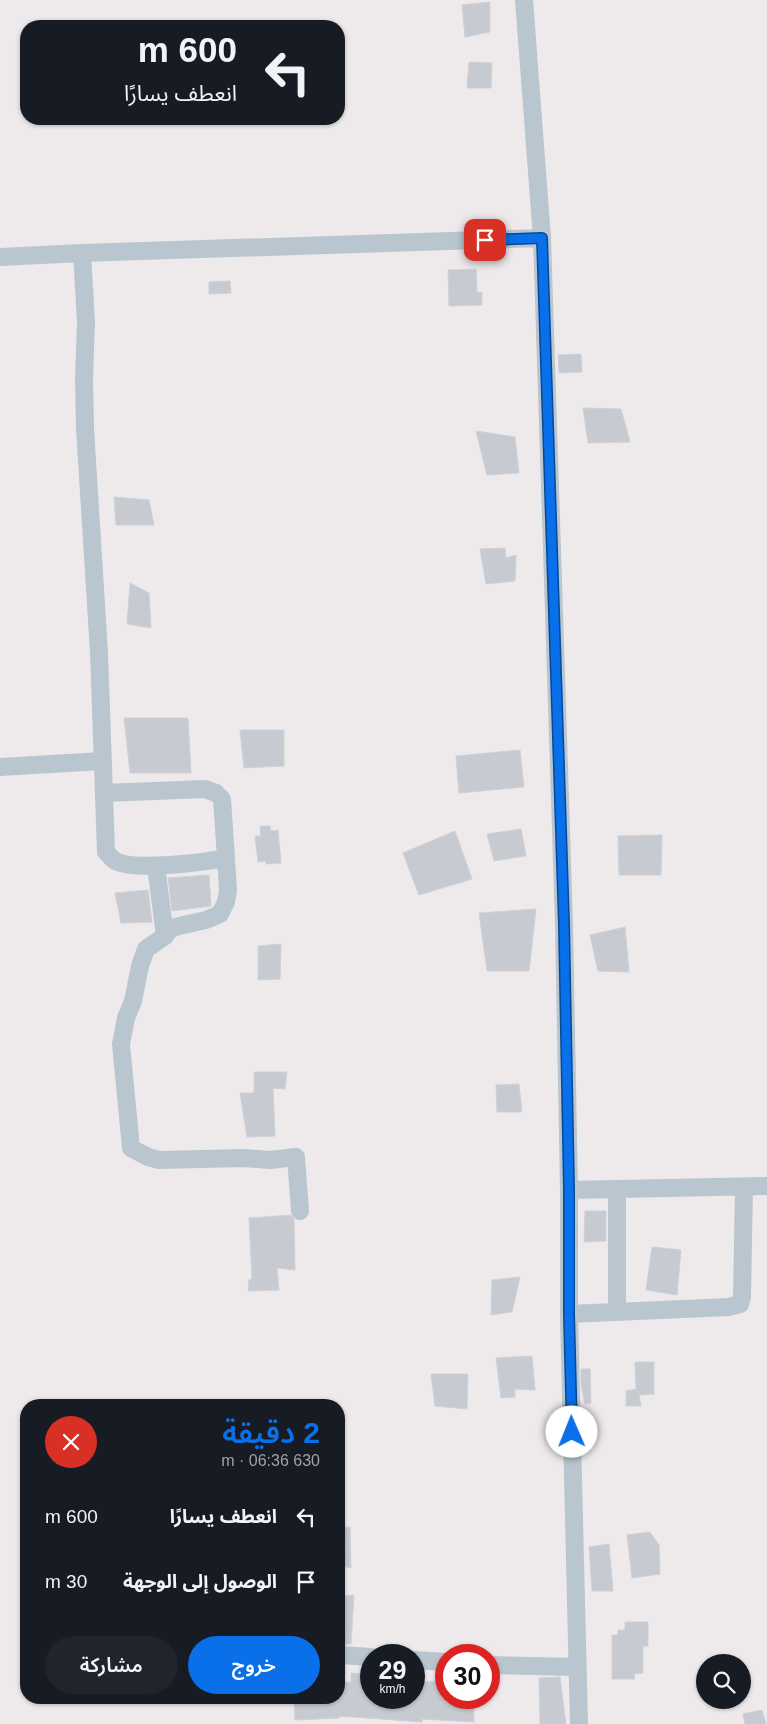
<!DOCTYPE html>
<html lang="ar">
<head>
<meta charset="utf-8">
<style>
  body { margin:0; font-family:Helvetica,"Noto Sans Arabic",sans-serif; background:#20242c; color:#f1f3f6; direction:rtl; height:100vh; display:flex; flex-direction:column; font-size:19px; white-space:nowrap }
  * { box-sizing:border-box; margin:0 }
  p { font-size:16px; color:#9ea1a6 }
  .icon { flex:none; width:28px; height:28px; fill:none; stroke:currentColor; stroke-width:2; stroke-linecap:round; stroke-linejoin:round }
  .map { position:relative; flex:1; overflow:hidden; direction:ltr }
  .panel { position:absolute; left:20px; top:1399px; width:325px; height:305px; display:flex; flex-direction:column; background:#171b24; border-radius:20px; box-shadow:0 1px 4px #0004; direction:rtl }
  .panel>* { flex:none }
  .hud { position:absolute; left:20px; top:20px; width:325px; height:105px; border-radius:20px; box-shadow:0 1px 4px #0004; direction:rtl; background:#171b24; color:#f1f3f6; overflow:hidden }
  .tools { position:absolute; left:696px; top:1654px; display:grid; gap:10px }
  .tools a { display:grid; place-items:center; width:55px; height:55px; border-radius:50%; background:#171b24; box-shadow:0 1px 4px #0004; font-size:25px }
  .speed { position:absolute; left:360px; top:1644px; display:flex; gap:10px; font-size:25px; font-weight:700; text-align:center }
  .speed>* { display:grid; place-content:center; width:65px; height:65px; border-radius:50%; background:#171b24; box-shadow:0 1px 4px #0004; line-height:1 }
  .speed small { font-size:12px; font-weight:400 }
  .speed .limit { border:8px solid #d22; background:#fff; color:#111 }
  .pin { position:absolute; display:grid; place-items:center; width:42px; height:42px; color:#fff; margin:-21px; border-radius:10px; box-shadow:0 2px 8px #0006 }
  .me { position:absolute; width:55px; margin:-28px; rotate:359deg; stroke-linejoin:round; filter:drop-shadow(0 0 4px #0008) }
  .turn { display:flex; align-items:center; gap:18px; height:105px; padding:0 25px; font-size:22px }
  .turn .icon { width:65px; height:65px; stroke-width:2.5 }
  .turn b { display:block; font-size:35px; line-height:42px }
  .round { display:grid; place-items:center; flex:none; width:52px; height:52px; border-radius:26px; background:#20242c }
  .summary { display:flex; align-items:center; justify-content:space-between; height:85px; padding:0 25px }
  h1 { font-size:30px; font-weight:600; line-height:38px; color:#0970ea }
  .button { display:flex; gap:10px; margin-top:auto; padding:10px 25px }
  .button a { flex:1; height:58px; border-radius:30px; background:#0970ea; color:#fff; font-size:20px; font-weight:600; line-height:58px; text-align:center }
  .button a+a { background:#20242c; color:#f1f3f6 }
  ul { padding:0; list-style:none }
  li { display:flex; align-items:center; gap:15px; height:65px; padding:0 25px }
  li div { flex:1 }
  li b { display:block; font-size:19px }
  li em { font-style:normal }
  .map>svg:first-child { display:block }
  .building { fill:#c7cad1; stroke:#ced1d8 }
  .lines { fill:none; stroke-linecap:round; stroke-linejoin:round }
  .minor { stroke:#bac6cf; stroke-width:18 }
  .route-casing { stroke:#064998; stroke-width:12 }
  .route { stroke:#0970ea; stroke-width:9 }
</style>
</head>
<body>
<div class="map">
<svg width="767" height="1724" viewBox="0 0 767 1724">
  <rect width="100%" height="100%" fill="#eeeaeb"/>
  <path class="building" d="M 490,2 L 490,32 L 465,37 L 462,5 Z
    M 469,62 L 492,63 L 491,88 L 467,88 Z
    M 476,269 L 477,293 L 482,292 L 482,305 L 449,306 L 448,270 Z
    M 230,281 L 231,293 L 209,294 L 209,282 Z
    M 581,354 L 582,372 L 559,373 L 558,355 Z
    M 583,408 L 621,409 L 630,442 L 588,443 Z
    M 476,431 L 515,437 L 519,473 L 487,475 Z
    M 114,497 L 149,500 L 154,525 L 116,525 Z
    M 505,548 L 506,558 L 516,555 L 515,581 L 486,584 L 480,549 Z
    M 130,583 L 149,593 L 151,628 L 127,624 Z
    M 124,718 L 188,718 L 191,773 L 130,773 Z
    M 240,730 L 284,730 L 284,766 L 244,768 Z
    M 520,750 L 524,787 L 459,793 L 456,756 Z
    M 260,826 L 270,826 L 271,831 L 278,830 L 281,863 L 266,864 L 266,861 L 258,862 L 255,836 L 261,836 Z
    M 521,829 L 526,856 L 494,861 L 487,834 Z
    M 455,831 L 472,879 L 419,895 L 403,853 Z
    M 662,835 L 661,875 L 619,875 L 618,836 Z
    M 209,875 L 211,906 L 172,911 L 168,878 Z
    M 148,890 L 152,922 L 121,923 L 115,893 Z
    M 536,909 L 529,971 L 487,971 L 479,913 Z
    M 625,927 L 629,972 L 598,971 L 590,935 Z
    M 281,944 L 280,979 L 258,980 L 258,946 Z
    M 254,1072 L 287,1072 L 285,1089 L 273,1088 L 275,1136 L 247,1137 L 240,1093 L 254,1093 Z
    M 519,1084 L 522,1112 L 497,1112 L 496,1085 Z
    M 585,1211 L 606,1211 L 606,1241 L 584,1242 Z
    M 291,1215 L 294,1219 L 295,1270 L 277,1268 L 279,1290 L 248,1291 L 249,1280 L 252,1279 L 249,1218 Z
    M 652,1247 L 681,1250 L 677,1295 L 646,1290 Z
    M 520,1277 L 512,1312 L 491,1315 L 492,1280 Z
    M 532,1356 L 535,1390 L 515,1389 L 515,1397 L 501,1398 L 496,1358 Z
    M 635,1362 L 654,1362 L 654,1394 L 639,1395 L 641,1406 L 626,1406 L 626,1391 L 636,1389 Z
    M 581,1369 L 590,1369 L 591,1403 L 585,1404 L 581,1386 Z
    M 431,1374 L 468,1374 L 467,1409 L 435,1406 Z
    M 350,1527 L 351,1568 L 339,1565 L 339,1528 Z
    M 650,1532 L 659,1545 L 660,1574 L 632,1578 L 627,1535 Z
    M 609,1544 L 613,1591 L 592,1591 L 589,1547 Z
    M 354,1595 L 351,1644 L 339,1644 L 339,1596 Z
    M 625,1622 L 648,1622 L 648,1646 L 643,1646 L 643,1673 L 634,1674 L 635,1679 L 612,1679 L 612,1635 L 618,1635 L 618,1630 L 625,1630 Z
    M 351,1673 L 371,1675 L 371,1698 L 414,1698 L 414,1683 L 446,1680 L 446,1698 L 474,1698 L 474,1722 L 422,1719 L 422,1722 L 340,1716 L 339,1718 L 295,1720 L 294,1698 L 339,1698 L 339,1683 L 351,1682 Z
    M 560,1677 L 566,1724 L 540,1724 L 539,1678 Z
    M 762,1710 L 766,1724 L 745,1724 L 743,1714 Z"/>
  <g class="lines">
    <path class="minor" d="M 524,0 L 542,238 L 564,924 L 569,1190 L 569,1314 L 579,1724
      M 82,253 L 86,322 L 84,378 L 85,429 L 99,652 L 106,852 C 109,854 111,859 114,860 C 130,872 205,862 226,858 L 228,891 L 226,902 L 220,914 L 206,920 L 179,926 L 170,929 L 165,936 L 146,949 L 140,966 L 133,1001 L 126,1018 L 121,1044 L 131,1148 L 148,1157 L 159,1160 L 244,1158 L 270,1160 L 296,1157 L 300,1211
      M 0,257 L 82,253 L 542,238
      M 0,767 L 102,761
      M 104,793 L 205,789 L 216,793 L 222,799 L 226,858
      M 156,866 L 165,936
      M 569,1190 L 767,1186
      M 617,1190 L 617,1311
      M 569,1314 L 729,1307 L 740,1304 L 742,1297 L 744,1187
      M 339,1655 L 371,1657
      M 414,1660 L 446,1662
      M 489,1665 L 578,1667"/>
  </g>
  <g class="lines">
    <g class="route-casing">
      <path id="route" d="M 485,240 L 542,238 L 564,924 L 569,1190 L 569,1314 L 572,1432"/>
    </g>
    <use href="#route" class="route"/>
  </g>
</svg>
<div class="tools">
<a><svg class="icon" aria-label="search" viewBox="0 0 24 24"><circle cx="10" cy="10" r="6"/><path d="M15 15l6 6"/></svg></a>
</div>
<div class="speed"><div>29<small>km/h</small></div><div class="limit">30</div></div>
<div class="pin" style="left:485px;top:240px;background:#d93025"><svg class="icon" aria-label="arrive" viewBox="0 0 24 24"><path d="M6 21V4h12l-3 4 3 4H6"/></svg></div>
<svg class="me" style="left:572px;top:1432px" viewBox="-20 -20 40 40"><circle r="19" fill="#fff"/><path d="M0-13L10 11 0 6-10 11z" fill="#0970ea"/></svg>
<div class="hud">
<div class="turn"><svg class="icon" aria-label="left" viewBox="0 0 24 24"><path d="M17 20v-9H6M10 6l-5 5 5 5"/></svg><div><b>600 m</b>انعطف يسارًا</div></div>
</div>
<section class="panel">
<div class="summary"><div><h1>2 دقيقة</h1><p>630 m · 06:36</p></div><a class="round" style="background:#d93025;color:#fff"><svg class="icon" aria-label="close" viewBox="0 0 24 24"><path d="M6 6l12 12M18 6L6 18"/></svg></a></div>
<ul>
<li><svg class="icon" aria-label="left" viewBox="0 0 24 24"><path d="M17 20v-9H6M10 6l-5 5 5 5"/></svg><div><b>انعطف يسارًا</b></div><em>600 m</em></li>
<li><svg class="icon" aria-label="arrive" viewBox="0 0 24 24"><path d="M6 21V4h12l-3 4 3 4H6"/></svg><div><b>الوصول إلى الوجهة</b></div><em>30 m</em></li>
</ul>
<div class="button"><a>خروج</a><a>مشاركة</a></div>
</section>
</div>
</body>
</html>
